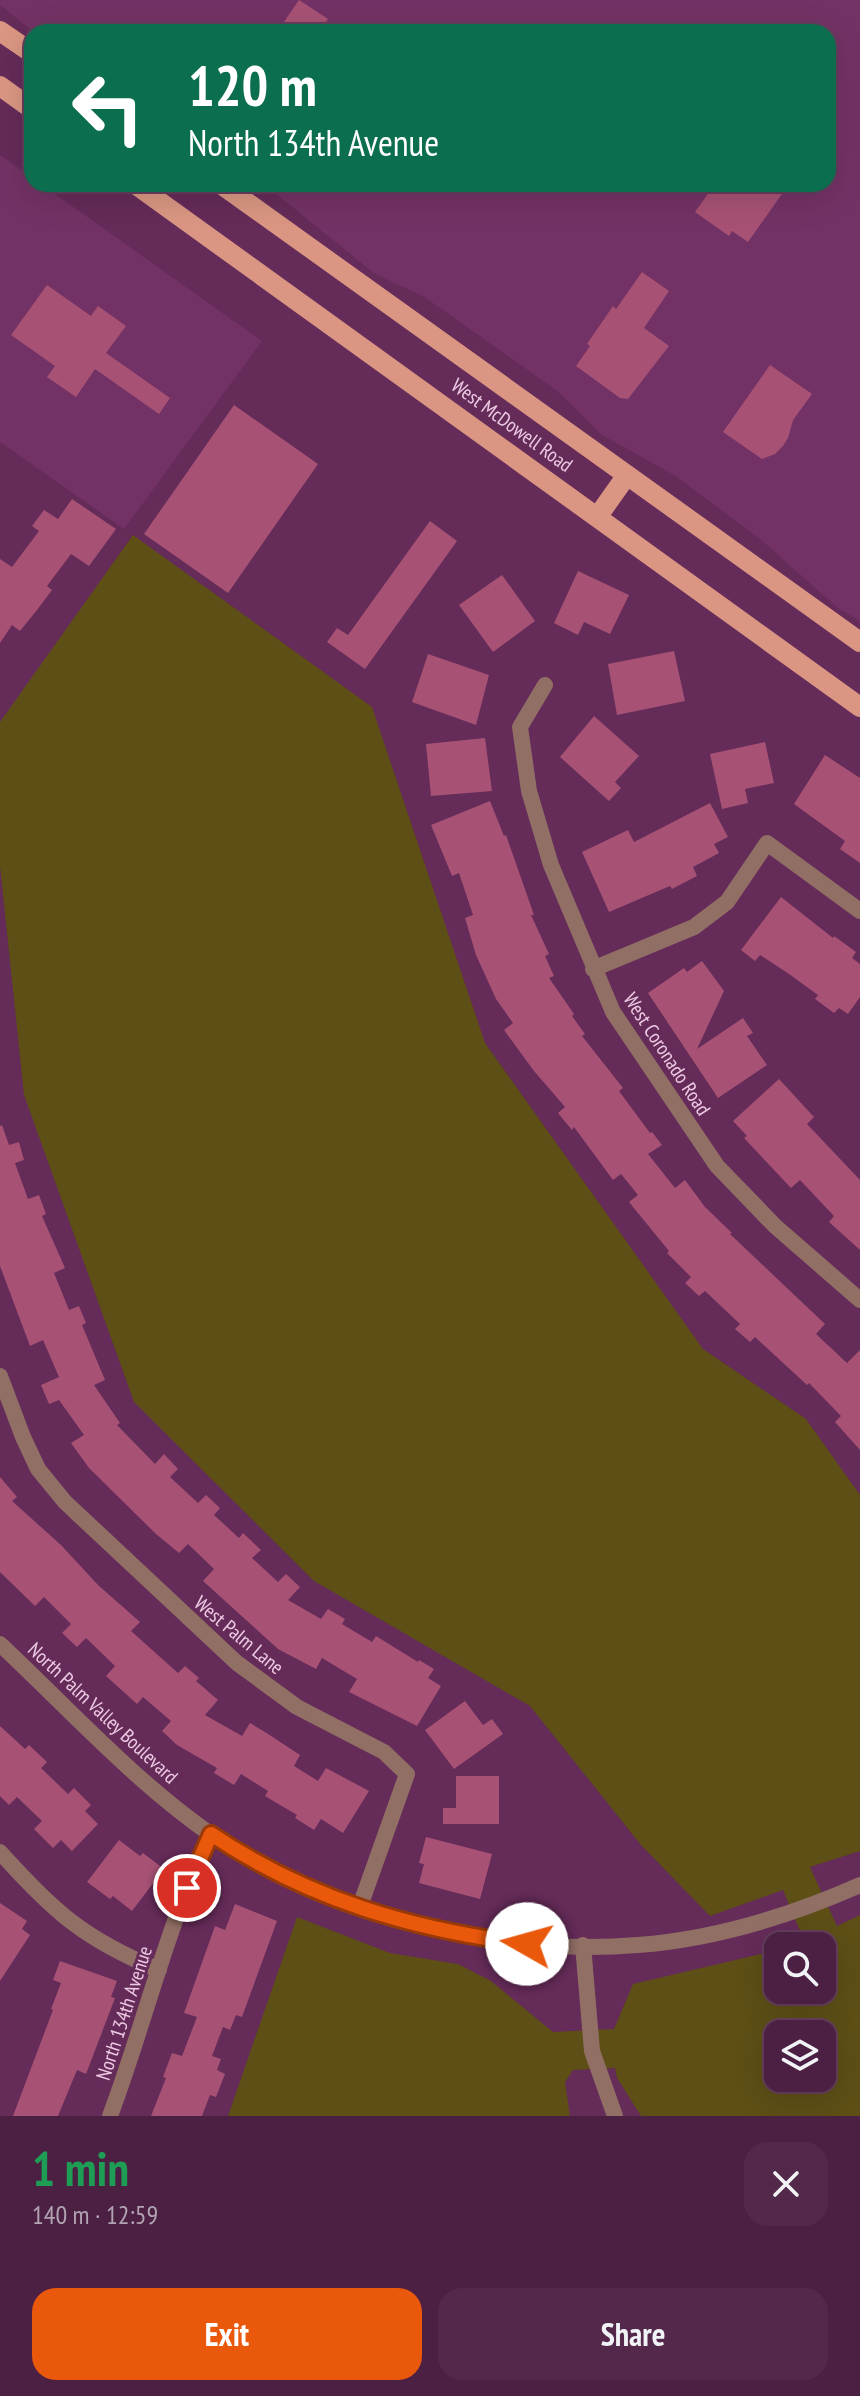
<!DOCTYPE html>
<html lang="en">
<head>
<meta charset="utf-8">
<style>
  body { margin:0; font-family:"PT Sans Narrow",sans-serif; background:#53284a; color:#f1f3f6; height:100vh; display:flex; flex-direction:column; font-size:30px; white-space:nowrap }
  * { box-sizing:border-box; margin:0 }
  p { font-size:26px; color:#b2a3b2 }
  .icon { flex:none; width:44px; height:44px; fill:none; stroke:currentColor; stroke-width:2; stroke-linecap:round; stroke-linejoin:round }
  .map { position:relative; height:2116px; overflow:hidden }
  .drawer { display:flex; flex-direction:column; background:#4c2043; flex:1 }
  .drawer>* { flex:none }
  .banner { position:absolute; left:24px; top:24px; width:812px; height:168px; border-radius:24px; box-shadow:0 8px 32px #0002,0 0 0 2px #633e5c; background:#0b6e4f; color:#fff; overflow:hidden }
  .buttons { position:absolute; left:764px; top:1932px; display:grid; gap:16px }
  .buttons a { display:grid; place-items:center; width:72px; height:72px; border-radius:16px; background:#4c2043; box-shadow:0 8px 32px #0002,0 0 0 2px #633e5c; font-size:40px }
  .pin { position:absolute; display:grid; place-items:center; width:68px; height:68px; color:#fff; margin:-34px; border:4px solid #fff; border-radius:50%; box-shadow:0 2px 8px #0007 }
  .me { position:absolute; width:88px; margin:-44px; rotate:277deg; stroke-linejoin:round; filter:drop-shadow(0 0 6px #0008) }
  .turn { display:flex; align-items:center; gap:28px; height:168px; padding:0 32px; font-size:36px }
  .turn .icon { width:104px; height:104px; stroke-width:2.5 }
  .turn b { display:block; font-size:56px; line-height:68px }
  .round { display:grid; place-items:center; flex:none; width:84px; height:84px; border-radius:24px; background:#53284a }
  .headline { display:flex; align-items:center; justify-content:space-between; height:136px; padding:0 32px }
  h1 { font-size:48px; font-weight:700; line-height:60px; color:#1e9e55 }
  .primary-button { display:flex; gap:16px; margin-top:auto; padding:16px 32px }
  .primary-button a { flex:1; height:92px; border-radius:24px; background:#ea580c; color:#fff; font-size:32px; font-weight:700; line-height:92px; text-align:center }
  .primary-button a+a { background:#53284a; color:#f1f3f6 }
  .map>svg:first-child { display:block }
  .built { fill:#733265 }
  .green { fill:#5d4f16; fill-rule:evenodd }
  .building { fill:#a75275 }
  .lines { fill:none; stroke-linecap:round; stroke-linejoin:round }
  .minor { stroke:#916f65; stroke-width:16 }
  .tertiary { stroke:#916f65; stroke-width:16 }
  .primary { stroke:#da9683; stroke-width:20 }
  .route-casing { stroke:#983908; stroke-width:20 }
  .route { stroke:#ea580c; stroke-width:14 }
  .labels { text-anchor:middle; stroke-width:6; stroke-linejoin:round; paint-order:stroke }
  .street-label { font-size:20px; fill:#edcae3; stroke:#652b59 }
</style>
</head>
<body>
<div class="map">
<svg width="860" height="2116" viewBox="0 0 860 2116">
  <rect width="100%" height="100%" fill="#652b59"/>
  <path class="built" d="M 0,0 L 860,0 L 860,621 L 839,609 L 760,539 L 674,475 L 602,435 L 556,390 L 423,296 L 375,274 L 264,184 L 828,184 L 828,32 L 34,32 L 0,5 Z
    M 0,155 L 32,177 L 32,184 L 41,184 L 262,341 L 124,529 L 0,442 Z"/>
  <path class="green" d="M 133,535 L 372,707 L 485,1043 L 703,1349 L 806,1419 L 860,1495 L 860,1851 L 810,1867 L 837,1926 L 860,1915 L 860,2116 L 641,2116 L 617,2078 L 615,2068 L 573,2070 L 565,2082 L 570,2116 L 228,2116 L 297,1917 L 390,1953 L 458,1964 L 491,1981 L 553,2032 L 614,2029 L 633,1984 L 778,1950 L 778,1990 L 822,1990 L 822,1946 L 796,1946 L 805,1943 L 783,1890 L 710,1916 L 641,1845 L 530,1706 L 314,1581 L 134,1402 L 24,1095 L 0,866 L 0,722 ZM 778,2034 L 822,2034 L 822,2078 L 778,2078 Z"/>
  <path class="building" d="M 299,0 L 328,19 L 319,32 L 277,32 Z
    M 715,184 L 789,184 L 748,242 L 732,231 L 729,236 L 695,212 Z
    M 642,272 L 669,291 L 644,328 L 669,346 L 628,399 L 620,398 L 576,366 L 590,346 L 587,344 L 613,306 L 616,309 Z
    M 47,285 L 91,316 L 98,306 L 126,326 L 106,353 L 170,398 L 159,414 L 95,369 L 76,397 L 47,377 L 55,366 L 11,335 Z
    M 770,365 L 812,394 L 793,420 L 788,438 L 783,446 L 775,454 L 762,459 L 723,432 Z
    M 234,405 L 318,464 L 228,593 L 144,534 Z
    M 72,499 L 116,529 L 89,566 L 71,554 L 47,586 L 52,590 L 37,610 L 20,631 L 12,625 L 0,643 L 0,559 L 12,567 L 39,531 L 32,526 L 44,510 L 58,519 Z
    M 430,521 L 457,541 L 365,669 L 327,642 L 337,628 L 348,635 Z
    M 578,571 L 629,595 L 610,634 L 584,622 L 578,635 L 554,623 Z
    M 502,575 L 535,621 L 493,652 L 459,605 Z
    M 674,651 L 685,701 L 617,715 L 608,664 Z
    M 428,654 L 489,675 L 476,725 L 412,702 Z
    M 594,716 L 639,756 L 615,782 L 621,788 L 609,801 L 560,757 Z
    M 485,738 L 492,791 L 431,796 L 426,744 Z
    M 765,742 L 774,783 L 745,789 L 748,803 L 722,809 L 710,754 Z
    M 825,755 L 860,778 L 860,863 L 840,849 L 845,841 L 794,804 Z
    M 490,801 L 504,836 L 506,835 L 534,915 L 531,915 L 549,954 L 545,956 L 554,976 L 549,978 L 574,1014 L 572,1016 L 585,1034 L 582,1036 L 623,1088 L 619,1091 L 650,1133 L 652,1132 L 662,1145 L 648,1154 L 675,1188 L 685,1180 L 705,1207 L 732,1233 L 730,1234 L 825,1324 L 816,1334 L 847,1363 L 860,1350 L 860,1450 L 835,1422 L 841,1416 L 809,1383 L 807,1385 L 755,1337 L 750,1342 L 735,1329 L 740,1324 L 705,1291 L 699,1296 L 685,1283 L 691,1277 L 667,1253 L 669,1251 L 629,1202 L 638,1195 L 621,1174 L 613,1180 L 574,1127 L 572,1130 L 558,1113 L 565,1107 L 534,1071 L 504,1030 L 513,1023 L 496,999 L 476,955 L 465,918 L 473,915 L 459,873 L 452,876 L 431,825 Z
    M 710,803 L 728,837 L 714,844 L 719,853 L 693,867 L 697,876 L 672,889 L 670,886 L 609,912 L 582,852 L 628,830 L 634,842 Z
    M 781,897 L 833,938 L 834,936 L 856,952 L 852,958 L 860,964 L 860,997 L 848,1014 L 839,1008 L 834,1013 L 815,999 L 818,995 L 789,974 L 760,955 L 755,961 L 741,950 Z
    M 702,961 L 724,991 L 697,1049 L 743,1018 L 753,1033 L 747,1036 L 767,1065 L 718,1098 L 648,993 L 684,968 L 687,972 Z
    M 779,1079 L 814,1117 L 807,1124 L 860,1180 L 860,1250 L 829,1222 L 834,1216 L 800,1180 L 791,1188 L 744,1138 L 747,1136 L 733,1121 Z
    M 2,1125 L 9,1145 L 19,1142 L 24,1160 L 15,1163 L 28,1199 L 39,1195 L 46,1214 L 42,1216 L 65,1268 L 54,1273 L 69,1310 L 79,1306 L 86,1323 L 82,1325 L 105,1380 L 94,1385 L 120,1423 L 117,1425 L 155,1464 L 164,1454 L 178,1469 L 170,1477 L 198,1503 L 206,1495 L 220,1508 L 214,1515 L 239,1538 L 243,1533 L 261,1550 L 252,1558 L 278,1582 L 286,1574 L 300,1587 L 288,1600 L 321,1619 L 328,1609 L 345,1619 L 342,1624 L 372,1642 L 376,1636 L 418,1662 L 419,1660 L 434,1669 L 428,1678 L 441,1686 L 417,1726 L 349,1692 L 357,1679 L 322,1658 L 316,1669 L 278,1649 L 203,1581 L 214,1569 L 188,1544 L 179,1553 L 156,1534 L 89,1468 L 71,1443 L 84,1435 L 59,1400 L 49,1404 L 41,1385 L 59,1377 L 43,1340 L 30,1346 L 0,1266 L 0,1126 Z
    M 0,1477 L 17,1497 L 12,1501 L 61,1545 L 98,1585 L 140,1622 L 131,1631 L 178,1673 L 185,1666 L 199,1678 L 196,1681 L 218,1700 L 205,1715 L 242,1736 L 250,1723 L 265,1732 L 300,1755 L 294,1766 L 318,1781 L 326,1768 L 369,1791 L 343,1833 L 321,1819 L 314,1830 L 295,1818 L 297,1815 L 265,1796 L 268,1791 L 241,1774 L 234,1785 L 214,1773 L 217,1768 L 177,1745 L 162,1731 L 171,1721 L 143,1697 L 137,1704 L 106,1676 L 115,1666 L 86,1638 L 77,1647 L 62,1633 L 71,1624 L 44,1597 L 35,1606 L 0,1572 Z
    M 465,1701 L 483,1725 L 492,1719 L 503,1734 L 454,1769 L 425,1730 Z
    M 0,1726 L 25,1749 L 29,1745 L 47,1762 L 41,1768 L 68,1794 L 74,1788 L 91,1805 L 85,1811 L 98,1824 L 72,1851 L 61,1840 L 53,1848 L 34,1829 L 42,1821 L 17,1797 L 9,1805 L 0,1796 Z
    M 456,1776 L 499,1776 L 499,1824 L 443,1824 L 443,1808 L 456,1808 Z
    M 426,1837 L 492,1854 L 480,1899 L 419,1883 L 424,1864 L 419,1863 Z
    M 119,1840 L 140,1856 L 143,1853 L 164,1869 L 132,1911 L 113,1896 L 110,1899 L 87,1882 Z
    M 0,1903 L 27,1921 L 22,1929 L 30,1935 L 0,1981 Z
    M 235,1904 L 277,1921 L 242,2017 L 236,2015 L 230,2030 L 223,2027 L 212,2056 L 221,2059 L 217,2070 L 225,2074 L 216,2097 L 210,2095 L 202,2116 L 151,2116 L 166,2078 L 163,2077 L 172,2053 L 182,2056 L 197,2017 L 184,2013 L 215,1926 L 225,1930 Z
    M 60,1961 L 117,1981 L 111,1997 L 115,1998 L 86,2074 L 77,2070 L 58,2116 L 13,2116 L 53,2010 L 51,2009 L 61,1983 L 53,1980 Z"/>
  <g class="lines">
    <path class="minor" d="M 545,685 L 520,727 L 529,791 L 551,865 L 613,1012 L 717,1166 L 775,1226 L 860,1300
      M 593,969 L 694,927 L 727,902 L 767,843 L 860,911
      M 0,1376 L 23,1437 L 38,1469 L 65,1502 L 237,1663 L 297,1707 L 384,1752 L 407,1774 L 359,1909
      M 0,1852 C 54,1912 84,1939 159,1970
      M 583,1945 L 592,2051 L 615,2116
      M 110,2116 C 145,2023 167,1924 211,1834"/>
    <path class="tertiary" d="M 0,1644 C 78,1717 149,1798 242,1855 C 353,1923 509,1955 638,1945 C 715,1939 790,1916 860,1885"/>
    <path class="primary" d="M 0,31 L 32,53
      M 0,86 L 32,109
      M 135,184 L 860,707
      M 221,184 L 860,642
      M 598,516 L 627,475"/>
  </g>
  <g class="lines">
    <g class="route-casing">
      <path id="route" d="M 187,1888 L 211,1834 C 307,1899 413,1930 527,1944"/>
    </g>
    <use href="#route" class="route"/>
  </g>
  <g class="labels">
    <g class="street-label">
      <text transform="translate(512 425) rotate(36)" y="7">West McDowell Road</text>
      <text transform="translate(667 1054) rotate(57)" y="7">West Coronado Road</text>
      <text transform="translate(239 1635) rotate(40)" y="7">West Palm Lane</text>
      <text transform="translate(103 1713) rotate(43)" y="7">North Palm Valley Boulevard</text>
      <text transform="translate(124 2013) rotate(-72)" y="7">North 134th Avenue</text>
    </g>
  </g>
</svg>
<div class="buttons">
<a><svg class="icon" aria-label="search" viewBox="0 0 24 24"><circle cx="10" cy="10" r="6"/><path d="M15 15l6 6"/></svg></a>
<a><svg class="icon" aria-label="layers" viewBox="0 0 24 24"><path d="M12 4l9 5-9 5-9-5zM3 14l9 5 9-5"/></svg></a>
</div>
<div class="pin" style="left:187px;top:1888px;background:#d93025"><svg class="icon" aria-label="arrive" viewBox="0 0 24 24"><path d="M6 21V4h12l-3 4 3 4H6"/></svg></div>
<svg class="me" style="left:527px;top:1944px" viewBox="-20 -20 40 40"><circle r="19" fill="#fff"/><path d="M0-13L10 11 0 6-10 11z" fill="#ea580c"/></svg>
<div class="banner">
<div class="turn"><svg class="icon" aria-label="left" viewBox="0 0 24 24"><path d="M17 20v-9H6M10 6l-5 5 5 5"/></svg><div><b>120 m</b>North 134th Avenue</div></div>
</div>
</div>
<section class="drawer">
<div class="headline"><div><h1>1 min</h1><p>140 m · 12:59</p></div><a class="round"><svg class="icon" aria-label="close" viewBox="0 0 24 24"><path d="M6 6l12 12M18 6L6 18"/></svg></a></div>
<div class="primary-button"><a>Exit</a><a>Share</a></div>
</section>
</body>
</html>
